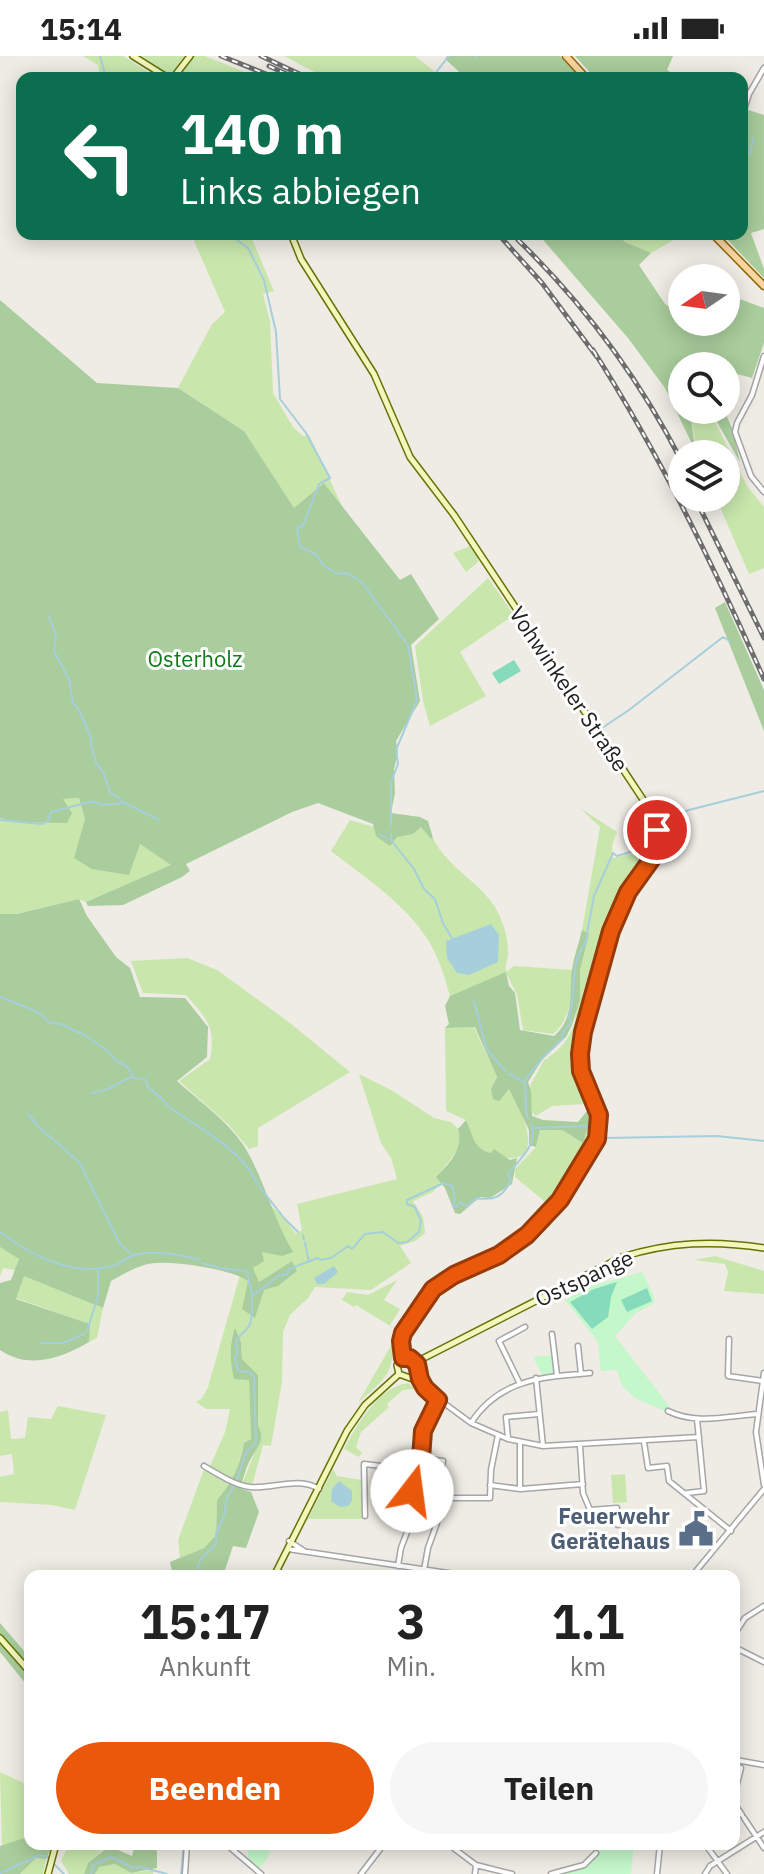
<!DOCTYPE html>
<html lang="de">
<head>
<meta charset="utf-8">
<style>
  body { margin:0; font-family:"IBM Plex Sans",sans-serif; background:#f6f6f6; color:#222; height:100vh; display:flex; flex-direction:column; font-size:30px; white-space:nowrap }
  * { box-sizing:border-box; margin:0 }
  p { font-size:26px; color:#767676 }
  .icon { flex:none; width:44px; height:44px; fill:none; stroke:currentColor; stroke-width:2; stroke-linecap:round; stroke-linejoin:round }
  .map { position:relative; flex:1; overflow:hidden }
  .panel { position:absolute; left:24px; top:1514px; width:716px; height:280px; display:flex; flex-direction:column; background:#fff; border-radius:16px; box-shadow:0 4px 20px #0003 }
  .panel>* { flex:none }
  .hud { position:absolute; left:16px; top:16px; width:732px; height:168px; border-radius:16px; box-shadow:0 4px 20px #0003; background:#0b6e4f; color:#fff; overflow:hidden }
  .needle { width:52px; rotate:257deg }
  .buttons { position:absolute; left:668px; top:208px; display:grid; gap:16px }
  .buttons a { display:grid; place-items:center; width:72px; height:72px; border-radius:50%; background:#fff; box-shadow:0 4px 20px #0003; font-size:40px }
  .pin { position:absolute; display:grid; place-items:center; width:68px; height:68px; color:#fff; margin:-34px; border:4px solid #fff; border-radius:50%; box-shadow:0 2px 8px #0007 }
  .me { position:absolute; width:88px; margin:-44px; rotate:15deg; stroke-linejoin:round; filter:drop-shadow(0 0 6px #0008) }
  .turn { display:flex; align-items:center; gap:28px; height:168px; padding:0 32px; font-size:36px }
  .turn .icon { width:104px; height:104px; stroke-width:2.5 }
  .turn b { display:block; font-size:56px; line-height:68px }
  .eta { display:flex; justify-content:space-evenly; align-items:center; height:136px; text-align:center }
  .eta b { font-size:48px; font-weight:800; line-height:56px }
  .action { display:flex; gap:16px; margin-top:auto; padding:16px 32px }
  .action a { flex:1; height:92px; border-radius:48px; background:#ea580c; color:#fff; font-size:32px; font-weight:800; line-height:92px; text-align:center }
  .action a+a { background:#f6f6f6; color:#222 }
  .status { display:flex; justify-content:space-between; align-items:center; height:56px; padding:0 40px; background:#fff; direction:ltr }
  .status svg { height:22px; fill:currentColor }
  .map>svg:first-child { display:block }
  .grass { fill:#c9e7ad }
  .forest { fill:#a9cd9c }
  .park { fill:#c4f7c9 }
  .pitch { fill:#86dbbc }
  .water { fill:#a7cedb }
  .lines { fill:none; stroke-linecap:round; stroke-linejoin:round }
  .stream { stroke:#a7cedb; stroke-width:2 }
  .street-casing { stroke:#a6a6a6; stroke-width:7 }
  .secondary-casing { stroke:#657309; stroke-width:8 }
  .primary-casing { stroke:#946806; stroke-width:9 }
  .street { stroke:#fff; stroke-width:4 }
  .secondary { stroke:#f3f7bc; stroke-width:5 }
  .primary { stroke:#f8d5a1; stroke-width:6 }
  .rail-casing { stroke:#6d6d6d; stroke-width:5 }
  .rail { stroke:#fff; stroke-width:2; stroke-dasharray:6; stroke-linecap:butt }
  .route-casing { stroke:#983908; stroke-width:20 }
  .route { stroke:#ea580c; stroke-width:14 }
  .labels { text-anchor:middle; stroke-width:6; stroke-linejoin:round; paint-order:stroke }
  .park-label { font-size:22px; fill:#107a1b; stroke:#fff }
  .street-label { font-size:22px; fill:#1f1f1f; stroke:#fff }
  .service-label { font-size:22px; font-weight:bold; fill:#4e5e75; stroke:#fff; text-anchor:end }
</style>
</head>
<body>
<div class="status"><b>15:14</b><svg viewBox="0 0 49 12"><path d="M0 12V9h3v3zM5 12V6h3v6zM10 12V3h3v9zM15 12V0h3v12zM26 1h20v11H26zM47 4h2v5h-2z"/></svg></div>
<div class="map">
<svg width="764" height="1818" viewBox="0 0 764 1818">
  <rect width="100%" height="100%" fill="#efece5"/>
  <path class="grass" d="M 83,0 L 123,0 L 148,16 L 149,22 L 100,22 L 98,9 Z
    M 139,0 L 185,0 L 172,17 L 168,18 Z
    M 194,0 L 205,0 L 260,22 L 177,22 Z
    M 284,0 L 415,0 L 443,22 L 326,22 Z
    M 191,178 L 250,178 L 274,235 L 263,238 L 270,265 L 273,337 L 293,371 L 303,380 L 309,379 L 343,452 L 324,427 L 294,453 L 244,375 L 178,332 L 212,268 L 225,256 Z
    M 615,178 L 684,178 L 651,197 L 624,186 Z
    M 690,354 L 709,354 L 747,430 L 764,451 L 764,512 L 749,518 L 716,442 L 726,442 L 726,398 L 697,398 Z
    M 470,490 L 478,501 L 478,506 L 466,516 L 453,497 Z
    M 488,522 L 514,559 L 460,596 L 486,640 L 430,670 L 423,645 L 415,590 Z
    M 79,742 L 85,763 L 140,788 L 172,809 L 86,846 L 79,843 L 17,858 L 0,858 L 0,762 L 11,766 L 63,743 Z
    M 580,752 L 617,776 L 612,790 L 613,802 L 648,794 L 649,799 L 613,855 L 582,960 L 577,983 L 577,1008 L 583,1048 L 552,1050 L 536,1060 L 530,1055 L 530,1030 L 544,1004 C 581,982 576,954 580,915 C 582,903 586,890 589,878 L 582,874 L 600,771 Z
    M 350,764 L 374,771 L 376,780 L 413,778 L 421,770 L 431,783 L 433,782 C 449,816 491,830 502,866 C 506,875 508,887 508,897 C 508,904 505,909 506,916 L 514,910 L 572,914 C 572,936 572,963 553,978 L 523,974 L 517,939 L 506,917 L 450,940 C 446,927 442,912 436,899 C 416,854 368,824 331,795 Z
    M 187,902 L 217,914 L 290,967 L 350,1016 L 258,1072 L 258,1090 L 249,1093 L 229,1069 L 179,1025 L 210,1003 C 216,971 207,963 186,939 L 143,937 L 131,905 Z
    M 474,971 L 497,1021 L 491,1033 L 509,1033 C 523,1055 550,1116 496,1099 C 488,1096 481,1095 475,1088 C 470,1081 470,1072 466,1064 L 446,1055 L 445,972 Z
    M 359,1018 L 393,1035 L 434,1062 L 451,1066 L 458,1073 L 461,1082 L 459,1092 L 437,1121 L 441,1127 L 433,1136 L 413,1145 L 423,1161 L 425,1177 L 415,1185 L 400,1190 L 411,1207 L 371,1234 L 315,1231 L 308,1242 L 290,1259 L 283,1276 L 282,1326 L 271,1390 L 263,1389 L 252,1430 L 242,1428 L 256,1393 L 258,1319 L 242,1303 L 241,1286 L 231,1284 L 249,1324 L 251,1383 L 244,1387 C 240,1411 232,1426 217,1444 L 216,1479 L 204,1492 L 180,1502 L 178,1484 L 203,1416 L 211,1408 L 225,1376 L 230,1353 L 206,1353 L 196,1346 L 202,1342 L 208,1331 L 240,1219 L 264,1234 L 278,1230 L 292,1205 L 259,1226 L 252,1212 L 261,1195 L 282,1200 L 278,1169 L 270,1149 L 282,1159 L 296,1178 L 302,1174 L 297,1148 L 397,1123 L 391,1102 L 381,1087 Z
    M 540,1074 L 562,1074 L 583,1087 L 587,1074 L 595,1077 L 589,1092 L 550,1150 L 515,1121 L 515,1113 L 536,1091 Z
    M 0,1191 L 19,1202 L 15,1214 L 3,1212 L 0,1220 Z
    M 715,1200 L 764,1215 L 764,1238 L 724,1235 L 728,1216 L 725,1208 L 694,1204 Z
    M 24,1219 L 103,1252 L 97,1282 L 89,1286 L 89,1268 L 16,1242 Z
    M 397,1224 L 384,1244 L 400,1253 L 390,1269 L 400,1276 L 356,1249 L 354,1251 L 342,1244 L 347,1236 L 368,1239 Z
    M 393,1286 C 394,1321 381,1325 358,1347 Z
    M 408,1327 L 427,1342 L 429,1347 L 414,1333 L 403,1334 L 387,1348 L 389,1351 L 361,1376 L 356,1391 L 362,1397 L 359,1401 L 344,1393 C 357,1369 378,1331 408,1327 Z
    M 58,1350 L 106,1359 L 75,1454 L 52,1449 L 0,1446 L 0,1421 L 14,1418 L 12,1398 L 0,1400 L 0,1356 L 8,1354 L 11,1383 L 25,1382 L 28,1361 L 51,1363 Z
    M 333,1413 L 337,1420 L 362,1424 L 362,1463 L 308,1463 Z
    M 625,1418 L 627,1446 L 613,1447 L 611,1419 Z
    M 0,1716 L 30,1730 L 30,1780 L 2,1791 Z
    M 69,1788 L 109,1788 L 88,1807 L 84,1818 L 69,1818 L 61,1805 Z
    M 36,1802 L 46,1803 L 43,1818 L 20,1818 Z
    M 115,1808 L 131,1817 L 153,1814 L 153,1818 L 95,1818 L 99,1811 Z"/>
  <path class="forest" d="M 447,0 L 560,0 L 581,22 L 466,22 L 445,3 Z
    M 575,0 L 673,0 L 667,14 L 680,22 L 595,22 Z
    M 742,52 L 764,59 L 764,173 L 751,177 L 764,213 L 764,222 L 722,178 L 742,178 Z
    M 538,178 L 615,178 L 625,186 L 651,197 L 639,209 L 665,248 L 679,257 L 682,255 L 682,266 L 726,266 L 726,238 L 764,252 L 764,287 L 752,322 L 726,315 L 726,310 L 715,310 L 703,304 L 705,310 L 682,310 L 682,354 L 690,354 L 695,394 L 665,332 L 628,282 Z
    M 0,244 L 97,327 L 178,332 L 244,375 L 294,452 L 324,427 L 400,524 L 411,518 L 439,563 L 411,589 L 420,645 L 396,685 L 398,696 L 394,713 L 395,737 L 391,757 L 420,761 L 428,765 L 433,782 L 431,783 L 421,771 L 413,778 L 397,781 L 390,790 L 376,780 L 373,768 L 318,747 L 292,756 L 186,808 L 190,815 L 182,821 L 123,849 L 88,850 L 86,846 L 171,809 L 140,788 L 129,819 L 92,813 L 74,802 L 85,763 L 79,742 L 63,743 L 72,757 L 67,767 L 11,766 L 0,762 Z
    M 710,354 L 724,354 L 732,372 L 740,406 Z
    M 725,546 L 764,634 L 764,675 L 715,552 Z
    M 79,843 L 87,860 L 116,901 L 130,912 L 140,941 L 185,942 L 208,971 L 207,1001 L 177,1025 C 200,1046 231,1067 247,1095 C 265,1127 274,1164 293,1196 L 282,1200 L 262,1196 L 264,1205 L 253,1212 L 259,1226 L 292,1205 L 297,1215 L 278,1230 L 264,1234 L 255,1262 L 242,1253 L 248,1225 C 233,1214 178,1205 157,1207 C 141,1207 124,1218 111,1225 L 103,1252 L 24,1220 L 16,1243 L 90,1268 L 89,1286 C 62,1302 29,1314 0,1294 L 0,1227 L 11,1224 L 19,1203 L 0,1191 L 0,858 L 17,858 Z
    M 582,874 L 589,878 L 580,914 L 580,944 L 572,969 L 566,981 L 542,1004 L 528,1026 L 531,1035 L 532,1060 L 543,1064 L 578,1066 L 587,1055 L 594,1051 L 597,1069 L 595,1077 L 587,1074 L 583,1087 L 562,1074 L 540,1074 L 536,1091 L 529,1089 L 529,1074 L 509,1033 L 499,1045 L 493,1043 L 491,1033 L 497,1021 L 475,971 L 445,972 L 449,968 L 445,950 L 450,940 L 506,916 L 509,930 L 515,937 L 520,974 L 554,980 C 575,962 569,938 572,913 C 574,900 579,887 582,874 Z
    M 466,1064 C 473,1079 473,1093 491,1097 L 494,1093 L 510,1104 L 517,1102 L 512,1128 L 490,1142 L 480,1141 L 460,1158 L 455,1157 L 445,1132 L 436,1121 C 449,1108 464,1093 458,1073 Z
    M 235,1272 L 241,1286 L 242,1303 L 258,1319 L 258,1370 C 267,1385 255,1393 249,1406 C 245,1414 243,1424 240,1432 L 251,1436 L 259,1456 L 246,1492 L 233,1490 L 223,1520 L 173,1520 L 170,1506 L 204,1492 L 216,1479 L 217,1444 C 232,1426 240,1411 244,1387 L 251,1383 L 249,1324 L 234,1323 C 230,1306 229,1289 235,1272 Z
    M 0,1567 L 30,1602 L 30,1633 L 0,1596 Z
    M 30,1780 L 30,1788 L 53,1788 L 46,1803 L 36,1802 L 20,1818 L 0,1818 L 0,1790 Z
    M 135,1788 L 143,1788 L 157,1795 L 157,1812 L 131,1817 L 115,1808 L 99,1811 L 95,1818 L 84,1818 L 88,1807 L 109,1790 L 132,1800 Z"/>
  <path class="park" d="M 642,1216 L 654,1240 L 654,1247 L 636,1257 L 615,1280 L 670,1351 L 667,1356 L 635,1342 L 622,1330 L 617,1314 L 601,1315 L 598,1286 L 565,1244 L 592,1230 Z
    M 552,1299 L 554,1316 L 542,1319 L 533,1301 Z
    M 248,1788 L 272,1789 L 268,1801 L 259,1813 L 248,1805 Z
    M 606,1788 L 634,1788 L 631,1818 L 558,1818 L 585,1810 Z"/>
  <path class="pitch" d="M 514,604 L 521,615 L 499,628 L 492,617 Z
    M 617,1226 L 611,1241 L 608,1261 L 592,1273 L 570,1246 L 594,1233 Z
    M 647,1232 L 652,1245 L 627,1256 L 621,1244 Z"/>
  <path class="water" d="M 491,868 L 499,879 L 498,906 L 469,919 L 457,917 L 447,902 L 446,885 Z
    M 334,1210 L 338,1216 L 324,1228 L 317,1228 L 314,1222 Z
    M 339,1425 L 352,1435 L 352,1445 L 348,1450 L 340,1451 L 331,1445 L 332,1433 Z"/>
  <g class="lines">
    <path class="stream" d="M 100,0 L 106,22
      M 475,0 L 477,2
      M 437,15 L 449,0
      M 742,102 L 750,98 L 753,83
      M 229,178 L 248,192 L 264,224 L 276,276 L 280,343 L 306,377 L 330,422 L 319,428 L 303,470 L 297,472 L 300,491 L 316,498 L 323,509 L 337,518 L 346,517 L 361,525 L 408,589 L 417,644 L 396,694 L 398,708 L 391,726 L 391,769
      M 49,560 L 56,581 L 54,595 L 69,623 L 73,647 L 79,654 L 91,681 L 91,689 L 96,706 L 104,718 L 110,736 L 125,747
      M 0,764 L 41,768 L 48,765 L 51,756 L 93,745 L 101,749 L 125,747 L 159,764
      M 658,764 L 602,672 L 629,654 L 723,581 L 730,585
      M 391,777 L 391,784 L 414,813 L 424,833 L 435,843 L 443,867 L 453,884
      M 379,778 L 388,783
      M 662,784 L 658,764 L 689,754 L 764,735
      M 0,941 L 36,955 L 50,967 L 61,968 L 86,980 L 108,995 L 117,1006 L 127,1010 L 134,1022 L 146,1024 L 149,1033 C 162,1040 164,1047 173,1054 C 199,1071 245,1096 257,1128
      M 474,944 L 486,992 L 505,1015
      M 509,1018 L 522,1025
      M 92,1037 L 106,1034 L 131,1021
      M 28,1058 L 40,1072 L 80,1107 L 116,1180 L 121,1189 L 132,1199
      M 528,1063 C 523,1050 528,1039 524,1026 L 544,1000 L 563,982 L 562,978 L 571,966 L 569,960 C 577,938 569,907 585,888 L 594,840 L 613,797 L 617,800 L 651,790
      M 535,1072 L 587,1070 L 593,1072
      M 603,1082 L 717,1080 L 764,1085
      M 259,1130 L 284,1162 L 298,1176
      M 0,1176 C 32,1200 75,1222 116,1209 C 122,1207 125,1202 132,1200 C 153,1193 180,1199 200,1204
      M 303,1179 L 304,1184
      M 305,1187 L 309,1206
      M 202,1207 L 220,1212 L 247,1215 L 252,1239
      M 87,1275 L 98,1240 L 98,1214
      M 40,1287 L 63,1287 L 84,1278
      M 195,1520 L 200,1504 L 216,1488 L 216,1478 L 224,1460 L 227,1442 L 237,1424 L 246,1396 L 256,1387 L 254,1321 L 249,1316 L 238,1315 L 235,1301 L 238,1297 C 231,1280 244,1280 250,1268 C 253,1261 251,1248 252,1240 L 280,1219 L 287,1219 L 289,1213 L 318,1202 L 321,1204 L 331,1202 L 348,1190 L 352,1193 L 365,1178 L 383,1176 L 398,1187 L 407,1186 L 419,1176 L 421,1165 L 415,1151 L 407,1148 L 407,1144 L 444,1127 L 452,1130 L 455,1143 L 453,1150 L 458,1150 L 460,1146 L 467,1151 L 476,1142 C 494,1145 503,1141 511,1124 L 508,1118 C 520,1103 539,1088 531,1067
      M 0,1817 L 40,1799 L 47,1801 L 64,1818
      M 91,1818 L 93,1809 L 111,1801 L 134,1812 L 141,1811 L 167,1818
      M 181,1818 L 184,1788"/>
    <g class="street-casing">
      <path id="street" d="M 744,54 L 749,38 L 764,12
        M 764,300 L 752,339 L 737,367 L 735,376 L 751,420 L 764,436
        M 552,1278 L 557,1319
        M 729,1283 L 728,1320 L 763,1325
        M 578,1290 L 581,1318
        M 417,1315 L 424,1330
        M 764,1317 L 756,1376 L 764,1429
        M 410,1322 L 471,1367 L 508,1383 L 543,1390 L 699,1381
        M 536,1322 L 543,1390
        M 519,1326 L 499,1285 L 525,1271
        M 668,1355 C 696,1369 728,1360 758,1358
        M 471,1367 C 499,1323 543,1321 590,1317
        M 508,1382 L 506,1361 L 539,1358
        M 644,1386 L 648,1412 L 667,1410 L 669,1425 L 731,1475
        M 580,1390 L 583,1437 L 590,1454 L 617,1452 L 618,1469
        M 421,1402 L 423,1375 L 438,1344
        M 204,1410 C 218,1418 234,1429 250,1431 C 273,1433 299,1420 319,1433
        M 490,1429 L 520,1433 L 520,1387
        M 521,1433 L 583,1428
        M 687,1437 L 704,1435 L 697,1363
        M 365,1460 L 364,1408 L 390,1411 L 412,1406
        M 289,1485 L 304,1495
        M 288,1493 L 468,1520
        M 398,1510 L 401,1492 L 412,1463 L 412,1406 L 421,1402 L 443,1405 L 437,1440 L 439,1442 L 490,1442 L 491,1414 L 498,1379
        M 424,1514 L 428,1492 L 437,1467
        M 692,1520 L 764,1433
        M 734,1579 L 745,1562 L 764,1550
        M 734,1591 L 764,1606
        M 736,1704 L 764,1709
        M 734,1740 L 741,1712 L 735,1710 L 736,1704
        M 734,1747 L 742,1759
        M 744,1762 L 764,1792
        M 226,1788 L 261,1818
        M 448,1788 L 476,1809 L 512,1818
        M 705,1788 L 727,1818
        M 185,1818 L 187,1788
        M 361,1818 L 384,1788
        M 475,1818 L 476,1809
        M 551,1818 L 584,1809 L 596,1797
        M 657,1818 L 660,1788
        M 705,1818 L 710,1810 L 764,1776"/>
    </g>
    <g class="secondary-casing">
      <path id="secondary" d="M 133,0 L 168,22
        M 173,22 L 190,0
        M 291,178 L 301,203 L 374,318 L 410,401 L 454,459 L 650,754 L 657,776 L 657,794 L 620,851 L 588,955 L 580,994 L 583,1025 L 599,1059 L 600,1070 L 597,1083 L 560,1144 L 527,1179 L 499,1199 L 454,1219 L 433,1233 L 403,1277 L 401,1289 L 403,1302
        M 416,1306 L 622,1201 C 670,1186 714,1184 764,1192
        M 399,1318 L 410,1322 L 418,1313 L 414,1303 L 403,1302
        M 399,1318 L 397,1309 L 403,1302
        M 274,1520 L 347,1375 L 365,1349 L 399,1318
        M 0,1582 L 30,1616
        M 48,1818 L 56,1788"/>
    </g>
    <g class="primary-casing">
      <path id="primary" d="M 566,0 L 586,22
        M 713,178 L 764,230"/>
    </g>
    <use href="#street" class="street"/>
    <use href="#secondary" class="secondary"/>
    <use href="#primary" class="primary"/>
    <g class="rail-casing">
      <path id="rail" d="M 221,0 L 276,22
        M 261,0 L 308,22
        M 269,10 L 295,22
        M 498,178 L 542,227 L 597,301
        M 518,184 C 584,248 640,324 682,406
        M 593,294 C 660,399 713,509 764,623
        M 695,442 L 764,582"/>
    </g>
    <use href="#rail" class="rail"/>
  </g>
  <g class="lines">
    <g class="route-casing">
      <path id="route" d="M 412,1435 L 412,1406 L 421,1402 L 423,1375 L 438,1344 L 425,1332 L 420,1323 L 417,1308 L 410,1302 L 403,1302 L 401,1285 L 403,1277 L 433,1233 L 454,1219 L 499,1199 L 527,1179 L 560,1144 L 597,1083 L 599,1059 L 581,1015 L 580,998 L 583,976 L 611,875 L 628,836 L 656,797 L 657,774"/>
    </g>
    <use href="#route" class="route"/>
  </g>
  <defs>
    <g id="civic-bare" transform="scale(2.76)"><path d="M-.6-6.5H3V-4.5H.6V-3L4-1V1h2V6H-6V1h2V-1L-.6-3ZM-1.2 2.5V6h2.4V2.5Z" fill="#5c6f8a" stroke="#fff" stroke-width="2.5" paint-order="stroke"/></g>
  </defs>
  <g fill-rule="evenodd">
    <use href="#civic-bare" x="696" y="1473"/>
  </g>
  <g class="labels">
    <g class="park-label">
      <text x="195" y="611">Osterholz</text>
    </g>
    <g class="street-label">
      <text transform="translate(569 633) rotate(56)" y="8">Vohwinkeler Straße</text>
      <text transform="translate(584 1222) rotate(-25)" y="8">Ostspange</text>
    </g>
    <g class="service-label">
      <text x="670" y="1468">Feuerwehr<tspan x="670" dy="25">Gerätehaus</tspan></text>
    </g>
  </g>
</svg>
<div class="buttons">
<a><svg class="needle" viewBox="-14 -14 28 28"><path d="M0-13l5 13h-10z" fill="#e53935"/><path d="M0 13l5-13h-10z" fill="#767676"/></svg></a>
<a><svg class="icon" aria-label="search" viewBox="0 0 24 24"><circle cx="10" cy="10" r="6"/><path d="M15 15l6 6"/></svg></a>
<a><svg class="icon" aria-label="layers" viewBox="0 0 24 24"><path d="M12 4l9 5-9 5-9-5zM3 14l9 5 9-5"/></svg></a>
</div>
<div class="pin" style="left:657px;top:774px;background:#d93025"><svg class="icon" aria-label="arrive" viewBox="0 0 24 24"><path d="M6 21V4h12l-3 4 3 4H6"/></svg></div>
<svg class="me" style="left:412px;top:1435px" viewBox="-20 -20 40 40"><circle r="19" fill="#fff"/><path d="M0-13L10 11 0 6-10 11z" fill="#ea580c"/></svg>
<div class="hud">
<div class="turn"><svg class="icon" aria-label="left" viewBox="0 0 24 24"><path d="M17 20v-9H6M10 6l-5 5 5 5"/></svg><div><b>140 m</b>Links abbiegen</div></div>
</div>
<section class="panel">
<div class="eta">
<div><b>15:17</b><p>Ankunft</p></div>
<div><b>3</b><p>Min.</p></div>
<div><b>1.1</b><p>km</p></div>
</div>
<div class="action"><a>Beenden</a><a>Teilen</a></div>
</section>
</div>
</body>
</html>
